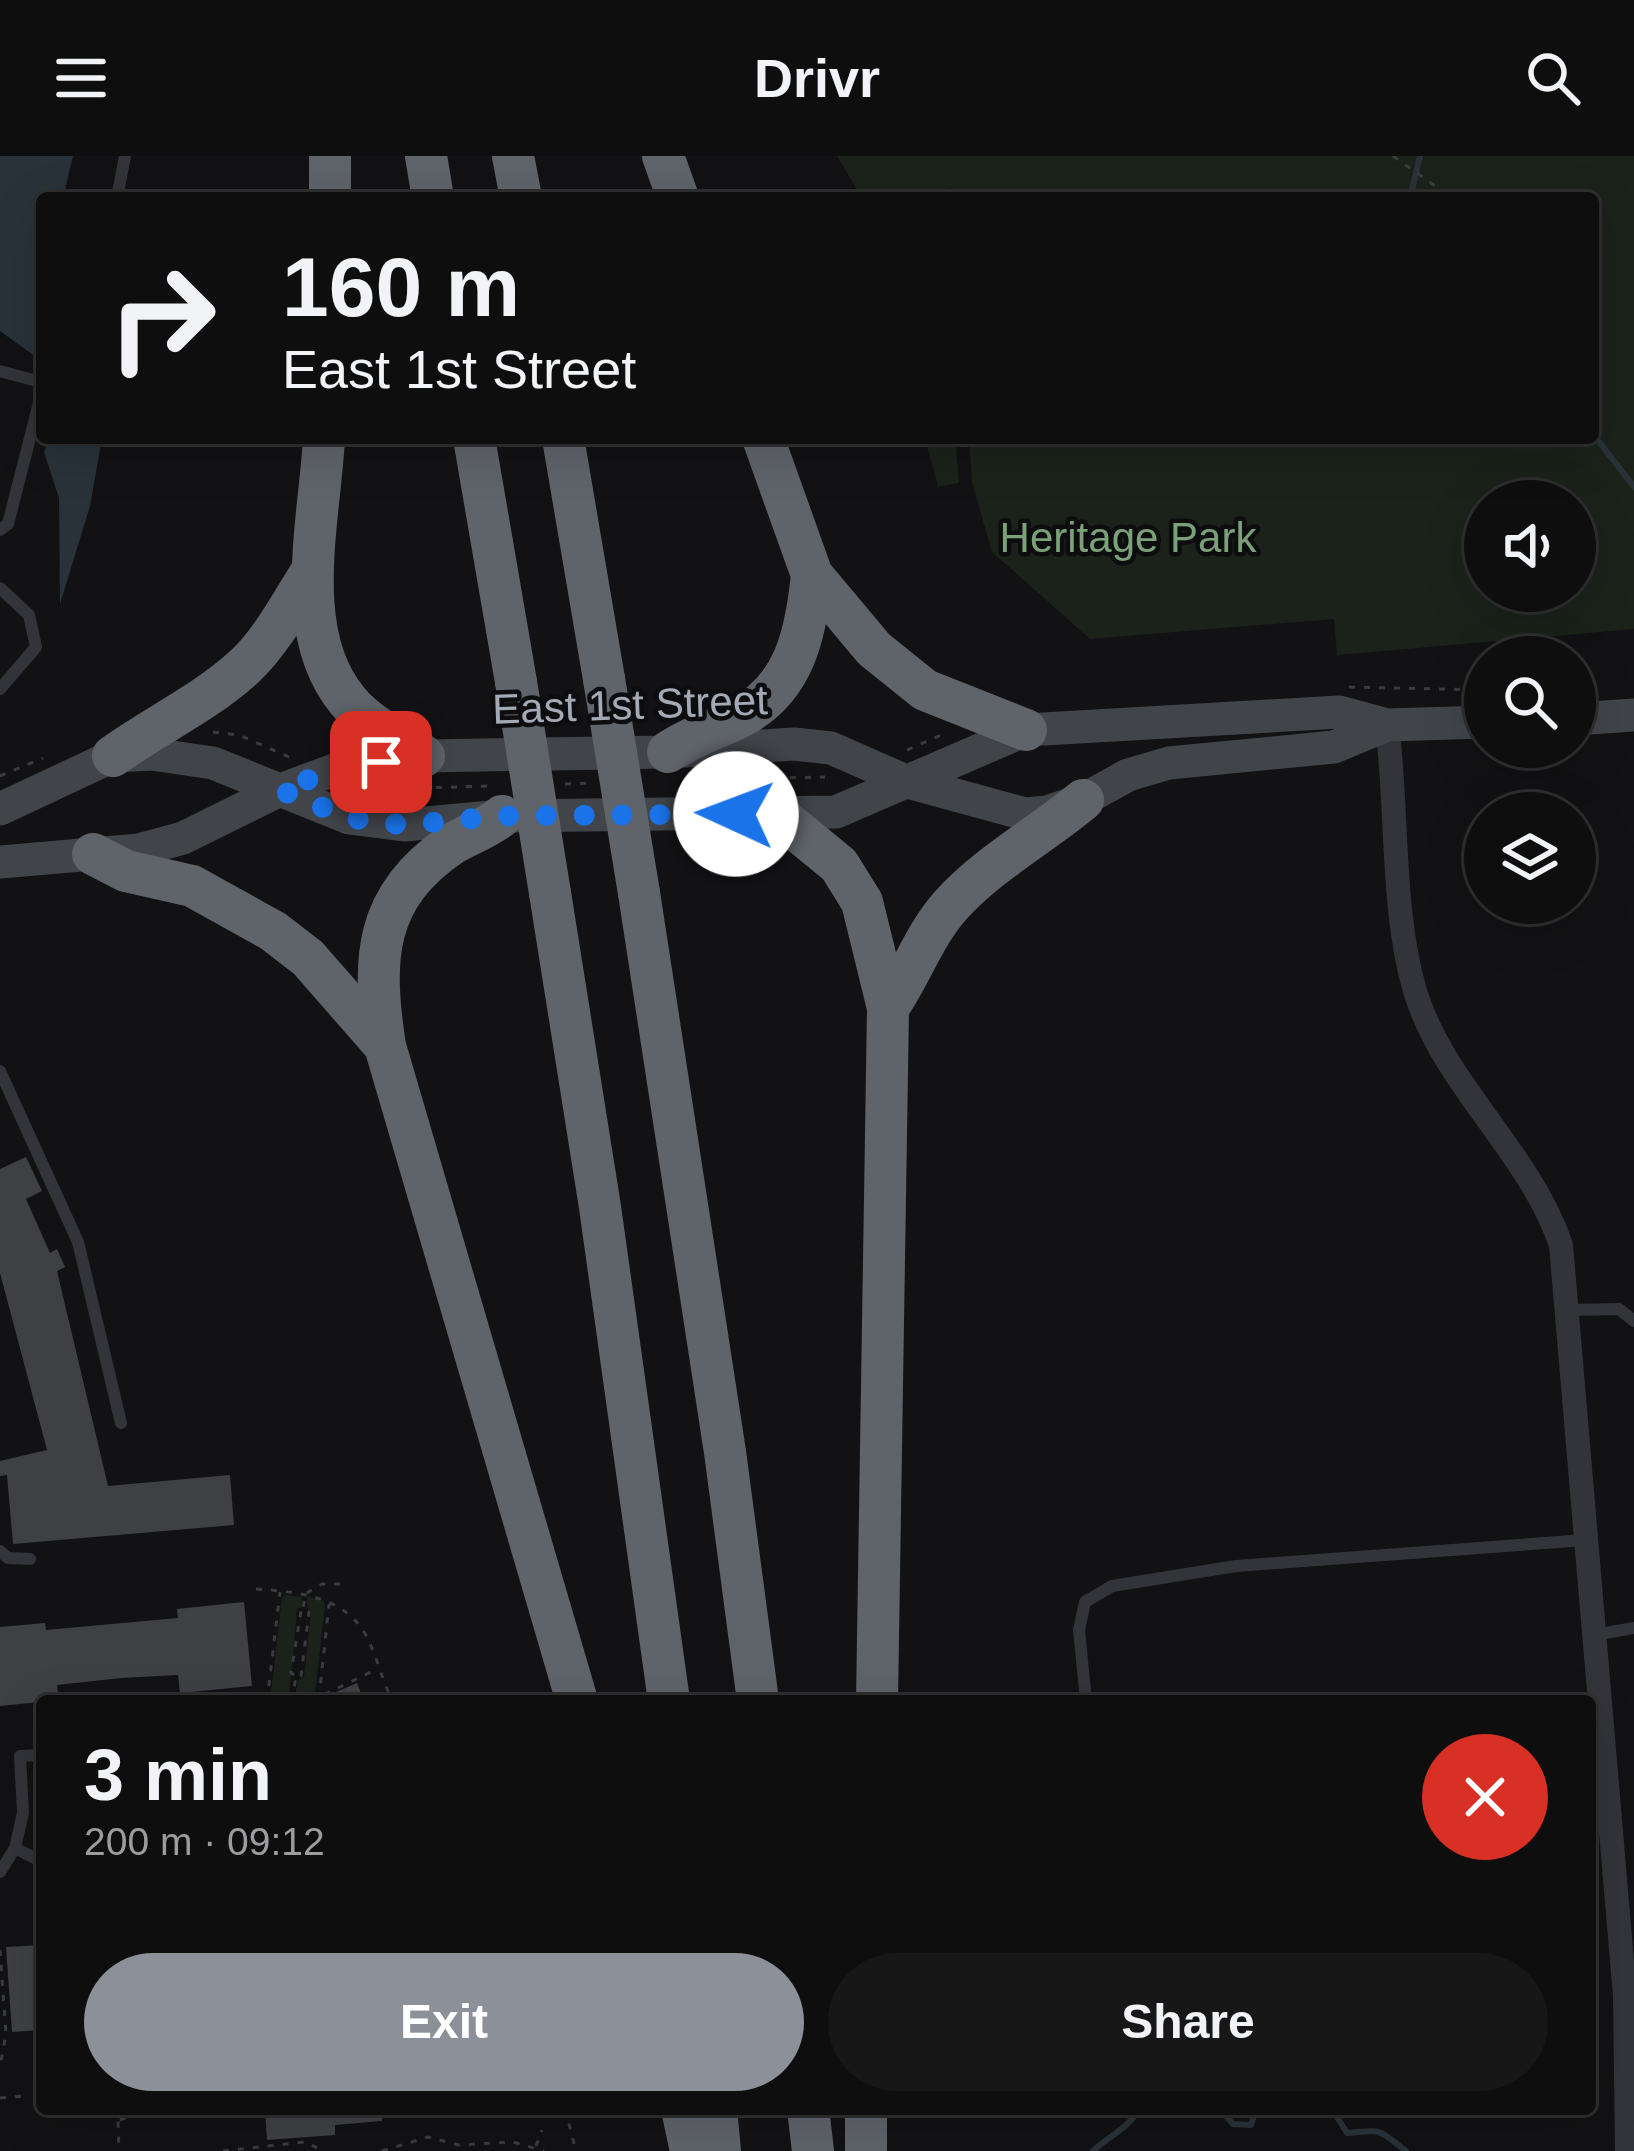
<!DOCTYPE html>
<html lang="en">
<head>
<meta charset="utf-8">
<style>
  body { margin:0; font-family:Arial,sans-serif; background:#171718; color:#f1f3f6; height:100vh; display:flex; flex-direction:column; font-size:45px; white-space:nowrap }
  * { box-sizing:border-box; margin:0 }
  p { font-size:39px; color:#9b9c9e }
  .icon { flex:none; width:66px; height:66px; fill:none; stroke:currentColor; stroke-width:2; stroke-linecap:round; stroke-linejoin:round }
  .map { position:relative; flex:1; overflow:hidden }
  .drawer { position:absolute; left:36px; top:1539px; width:1560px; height:420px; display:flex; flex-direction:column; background:#0e0e0f; border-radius:12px; box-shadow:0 12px 48px #0002,0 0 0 3px #2e2e2f }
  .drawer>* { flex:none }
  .hud { position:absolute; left:36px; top:36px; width:1563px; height:252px; border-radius:12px; box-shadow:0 12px 48px #0002,0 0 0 3px #2e2e2f; background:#0e0e0f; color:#f1f3f6; overflow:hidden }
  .tools { position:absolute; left:1464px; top:324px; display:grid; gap:24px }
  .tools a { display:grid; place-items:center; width:132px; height:132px; border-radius:50%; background:#0e0e0f; box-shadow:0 12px 48px #0002,0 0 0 3px #2e2e2f; font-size:60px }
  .pin { position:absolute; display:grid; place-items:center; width:102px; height:102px; color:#fff; margin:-51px; border-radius:24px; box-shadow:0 6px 18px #0006 }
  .me { position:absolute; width:132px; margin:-66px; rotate:272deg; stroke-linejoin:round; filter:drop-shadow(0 0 9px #0008) }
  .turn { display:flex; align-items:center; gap:42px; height:252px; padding:0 48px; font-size:54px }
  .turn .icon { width:156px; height:156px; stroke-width:2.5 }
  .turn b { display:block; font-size:84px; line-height:102px }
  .round { display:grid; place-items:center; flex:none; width:126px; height:126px; border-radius:63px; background:#171718 }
  .headline { display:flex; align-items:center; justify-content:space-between; height:204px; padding:0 48px }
  h1 { font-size:72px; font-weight:800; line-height:90px }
  .primary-button { display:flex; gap:24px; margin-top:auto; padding:24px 48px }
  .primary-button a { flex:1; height:138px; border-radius:72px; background:#8c9099; color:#fff; font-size:48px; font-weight:800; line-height:138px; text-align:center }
  .primary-button a+a { background:#171718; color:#f1f3f6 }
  header { display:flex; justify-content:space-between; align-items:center; height:156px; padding:0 48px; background:#0e0e0f; font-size:54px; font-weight:800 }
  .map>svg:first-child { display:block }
  .green { fill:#1a221a; fill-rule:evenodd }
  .water { fill:#283238 }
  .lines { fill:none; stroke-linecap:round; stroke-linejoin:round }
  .stream { stroke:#283238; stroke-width:6 }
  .building { fill:#3e4044 }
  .path { stroke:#393c40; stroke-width:3; stroke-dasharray:6 9; stroke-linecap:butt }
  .lane { stroke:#333439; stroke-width:12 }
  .street { stroke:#333439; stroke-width:24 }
  .secondary { stroke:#414449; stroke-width:33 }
  .highway { stroke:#5f636a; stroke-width:42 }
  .highway-bridge { stroke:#5f636a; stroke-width:42 }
  .route { stroke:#1a73e8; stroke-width:21; stroke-dasharray:0 37.8 }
  .labels { text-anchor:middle; stroke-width:9; stroke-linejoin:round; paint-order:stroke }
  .park-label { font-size:42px; fill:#7ba179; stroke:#0d0d0f }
  .street-label { font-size:42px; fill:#a3aab5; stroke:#0d0d0f }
</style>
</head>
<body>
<header><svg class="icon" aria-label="menu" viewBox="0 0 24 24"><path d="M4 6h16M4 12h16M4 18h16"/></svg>Drivr<svg class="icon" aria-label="search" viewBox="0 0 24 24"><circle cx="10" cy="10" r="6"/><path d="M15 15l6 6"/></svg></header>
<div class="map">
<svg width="1634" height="1995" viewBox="0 0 1634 1995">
  <rect width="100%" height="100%" fill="#121214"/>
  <path class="green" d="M 837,0 L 1634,0 L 1634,473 L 1337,499 L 1334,463 L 1090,483 L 992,396 L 972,326 L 969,282 L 1593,282 L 1593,42 L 952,42 L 950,31 L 943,42 L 862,42 ZM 1485,345 L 1575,345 L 1575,435 L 1485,435 Z
    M 925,282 L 955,282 L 959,327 L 938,331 Z
    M 286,1439 L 302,1441 L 302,1451 L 297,1453 L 289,1545 L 270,1545 L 282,1441 Z
    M 307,1440 L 323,1445 L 325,1450 L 315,1537 L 304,1545 L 294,1545 L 298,1524 L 304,1521 L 311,1455 L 307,1452 Z"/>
  <path class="water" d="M 0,0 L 73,0 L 63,42 L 42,42 L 40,204 L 0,175 Z
    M 50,282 L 102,282 L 90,350 L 60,448 L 59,342 L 44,296 Z"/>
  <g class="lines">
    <path class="stream" d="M 1410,42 L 1420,0
      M 1593,278 L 1634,331
      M 1332,1953 L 1347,1977 C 1384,1973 1377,1973 1406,1995
      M 1093,1995 C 1109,1980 1127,1973 1139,1954 L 1223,1957 L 1233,1968 L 1251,1969 L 1256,1953"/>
  </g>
  <path class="building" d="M 26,1001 L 42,1035 L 26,1043 L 50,1097 L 57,1093 L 65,1111 L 57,1115 L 108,1330 L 230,1319 L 234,1369 L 13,1388 L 7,1319 L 0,1320 L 0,1305 L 47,1294 L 0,1117 L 0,1013 Z
    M 244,1446 L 252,1530 L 180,1537 L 178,1519 L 121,1522 L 57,1529 L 59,1544 L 0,1550 L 0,1471 L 45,1467 L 46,1474 L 178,1462 L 177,1453 Z
    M 357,1527 L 364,1545 L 315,1545 Z
    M 42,1789 L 42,1874 L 12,1876 L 6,1791 Z
    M 265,1953 L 382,1953 L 382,1965 L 335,1969 L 335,1979 L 267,1984 Z"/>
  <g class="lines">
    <path class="path" d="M 1393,0 L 1452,42
      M 1349,531 L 1485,534
      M 213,576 L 239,579 L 289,601
      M 907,594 L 948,576
      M 0,620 L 43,602
      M 685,624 L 825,621
      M 565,628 L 591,627
      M 391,633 L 489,630
      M 256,1433 C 302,1436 352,1441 371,1490 C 379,1508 383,1527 393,1545
      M 294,1519 L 291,1517 L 301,1455
      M 187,1541 L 187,1545
      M 319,1542 L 329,1448
      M 267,1545 L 280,1436
      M 292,1545 L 296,1520 L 301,1520 L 309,1456 L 303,1455 L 305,1438 L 322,1428 L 342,1428
      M 311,1545 L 377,1513
      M 0,1794 L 6,1878 L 0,1911
      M 0,1942 L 24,1940
      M 110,1953 L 118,1966 L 119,1995
      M 158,1953 L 160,1961
      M 202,1953 L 203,1960
      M 231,1953 L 246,1956
      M 565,1953 L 576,1995
      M 120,1964 L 147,1953
      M 536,1990 L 542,1974
      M 223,1995 L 304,1986 L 324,1995
      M 382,1995 L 428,1981 L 459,1989 L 513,1986 L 544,1995"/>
    <path class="lane" d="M 117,42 L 125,0
      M 0,215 L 37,225 L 42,232
      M 0,374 L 8,368 L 42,235
      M 0,432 L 29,459 L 36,491 L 0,533
      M 0,915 L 78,1086 L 121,1267
      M 1568,1154 L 1619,1153 L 1634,1165
      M 0,1395 L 8,1402 L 30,1403
      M 1594,1479 L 1634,1472
      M 1086,1545 L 1079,1474 L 1085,1446 L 1112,1430 L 1236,1410 L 1585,1384
      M 42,1599 L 20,1600 L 23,1657 L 15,1692 L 42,1706
      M 0,1716 L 15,1692"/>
    <path class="street" d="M 1387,569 C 1398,654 1391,753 1415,835 C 1444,930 1529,995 1561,1089 L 1625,1840 L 1627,1995"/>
    <path class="secondary" d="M 1575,563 L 1634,559
      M 0,653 L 113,600 L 152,598 L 213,607 L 349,662 L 404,669 L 502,660 L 836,656 L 1026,574 L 1339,556 L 1387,569 L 1485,566
      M 0,706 L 139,694 L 183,682 L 280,634 L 337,613 L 424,600 L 668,596 L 794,588 L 831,592 L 908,626 L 1025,658 L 1047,656 L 1083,644 L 1128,619 L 1169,607 L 1334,591 L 1387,569"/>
    <path class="highway" d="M 426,0 L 433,42
      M 513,0 L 521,42
      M 663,0 L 678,42
      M 330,42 L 330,0
      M 324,282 C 320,363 290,476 348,545 C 367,569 399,583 424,600
      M 474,282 L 516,526
      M 563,282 L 604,523
      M 763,282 L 812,419 L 874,493 L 925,534 L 1026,574
      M 668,596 C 690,581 713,574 736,563 C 795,535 806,477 812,419
      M 113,600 C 156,569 205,547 245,510 C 271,486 291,448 310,418
      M 778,659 L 839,709 L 862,746 L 888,852 L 877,1545
      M 502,660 C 486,673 469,678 452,688 C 373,741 372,804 385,890 L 577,1545
      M 93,698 L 126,715 L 192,730 L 273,775 L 308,802 L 385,890
      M 550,737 L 600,1051 L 669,1545
      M 639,737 L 725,1296 L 758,1545
      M 888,852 C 911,819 924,779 951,749 C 989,707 1040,680 1083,644
      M 682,1953 L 691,1995
      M 716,1953 L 720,1995
      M 808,1953 L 813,1995
      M 866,1953 L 866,1995"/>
    <path class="highway-bridge" d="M 604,523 L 639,737
      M 516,526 L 550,737"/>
  </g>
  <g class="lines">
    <path class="route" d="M 381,606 L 337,613 L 280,634 L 349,662 L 404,669 L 502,660 L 736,658"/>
  </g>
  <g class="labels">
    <g class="park-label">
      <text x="1128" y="396">Heritage Park</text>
    </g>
    <g class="street-label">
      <text transform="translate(630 548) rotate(-2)" y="15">East 1st Street</text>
    </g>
  </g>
</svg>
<div class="tools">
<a><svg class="icon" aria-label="sound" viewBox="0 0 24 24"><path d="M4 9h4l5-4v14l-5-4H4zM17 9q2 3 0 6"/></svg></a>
<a><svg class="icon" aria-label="search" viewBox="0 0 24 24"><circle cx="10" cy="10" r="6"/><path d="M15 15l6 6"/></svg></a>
<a><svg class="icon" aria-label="layers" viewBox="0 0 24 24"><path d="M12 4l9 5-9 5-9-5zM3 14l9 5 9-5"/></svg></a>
</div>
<div class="pin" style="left:381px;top:606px;background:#d93025"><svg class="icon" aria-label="arrive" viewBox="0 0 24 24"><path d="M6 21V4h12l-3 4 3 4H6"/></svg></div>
<svg class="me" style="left:736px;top:658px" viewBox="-20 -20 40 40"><circle r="19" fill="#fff"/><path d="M0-13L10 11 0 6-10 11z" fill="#1a73e8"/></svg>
<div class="hud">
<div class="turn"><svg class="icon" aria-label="right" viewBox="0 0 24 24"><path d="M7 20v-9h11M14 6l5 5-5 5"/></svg><div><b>160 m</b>East 1st Street</div></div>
</div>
<section class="drawer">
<div class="headline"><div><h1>3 min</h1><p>200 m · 09:12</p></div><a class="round" style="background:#d93025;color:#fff"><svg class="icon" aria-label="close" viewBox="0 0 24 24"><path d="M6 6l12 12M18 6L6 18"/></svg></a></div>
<div class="primary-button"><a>Exit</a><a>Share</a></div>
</section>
</div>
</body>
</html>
